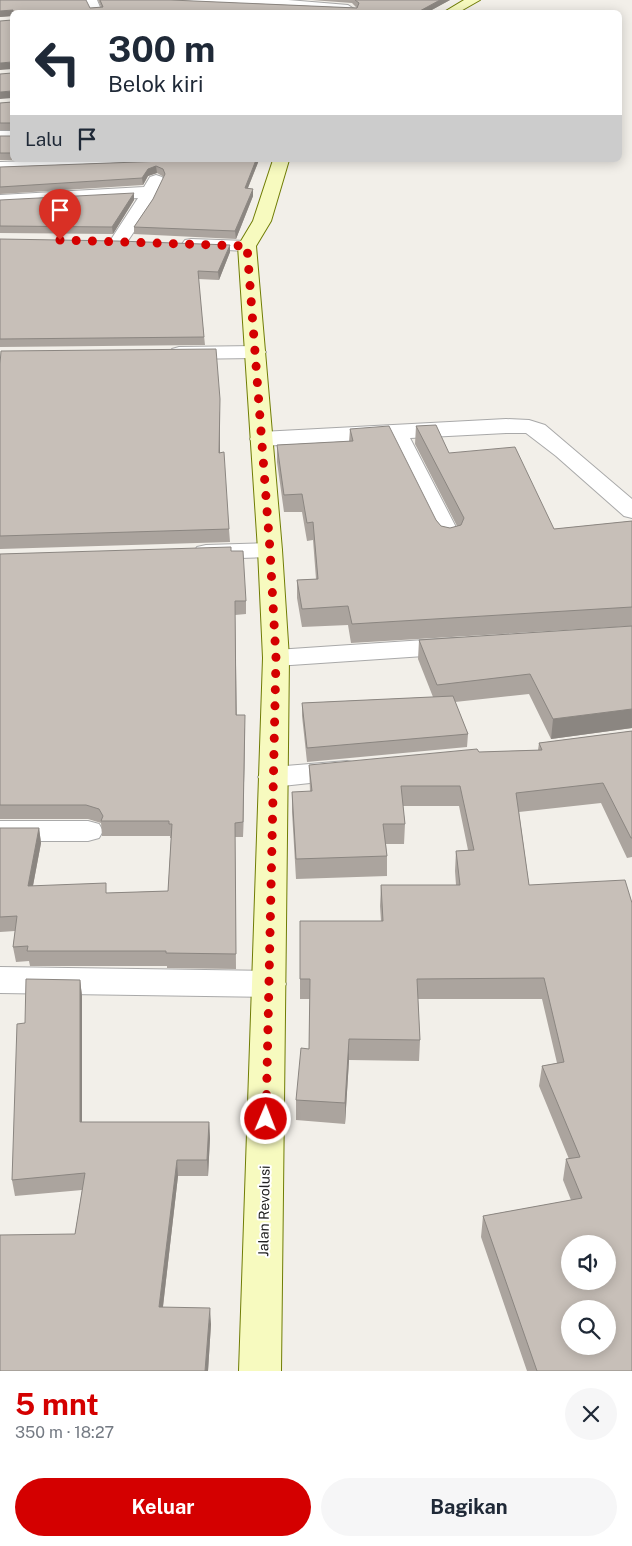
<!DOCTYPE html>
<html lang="id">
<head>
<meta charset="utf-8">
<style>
  body { margin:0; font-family:"Public Sans",sans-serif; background:#f6f6f7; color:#1f2937; height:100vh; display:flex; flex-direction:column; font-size:19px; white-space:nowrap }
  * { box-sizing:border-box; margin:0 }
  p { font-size:16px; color:#747a83 }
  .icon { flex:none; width:28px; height:28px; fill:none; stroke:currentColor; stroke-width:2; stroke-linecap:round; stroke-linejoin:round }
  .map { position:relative; height:1371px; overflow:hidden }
  .side { display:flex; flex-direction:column; background:#fff; flex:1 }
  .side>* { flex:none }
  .top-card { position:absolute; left:10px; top:10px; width:612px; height:152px; border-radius:8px; box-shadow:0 2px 12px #0003; background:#fff; color:#1f2937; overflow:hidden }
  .fabs { position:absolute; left:561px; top:1235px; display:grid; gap:10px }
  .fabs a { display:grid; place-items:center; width:55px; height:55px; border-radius:50%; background:#fff; box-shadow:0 2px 12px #0003; font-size:25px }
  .pin { position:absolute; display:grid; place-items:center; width:42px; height:42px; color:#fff; margin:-51px -21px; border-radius:50% 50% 50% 0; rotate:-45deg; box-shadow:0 0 5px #0007 }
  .pin .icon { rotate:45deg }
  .me { position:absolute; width:55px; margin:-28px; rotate:1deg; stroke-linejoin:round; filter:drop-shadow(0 0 4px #0008) }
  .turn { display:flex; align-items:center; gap:18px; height:105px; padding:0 15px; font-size:22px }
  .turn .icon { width:65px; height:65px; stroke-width:2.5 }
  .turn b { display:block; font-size:35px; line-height:42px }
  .then { display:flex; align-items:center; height:48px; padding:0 15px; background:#0003; gap:10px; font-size:19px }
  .round { display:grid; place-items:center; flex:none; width:52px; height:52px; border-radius:26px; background:#f6f6f7 }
  .overview { display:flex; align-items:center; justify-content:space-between; height:85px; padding:0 15px }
  h1 { font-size:30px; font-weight:700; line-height:38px; color:#d40000 }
  .action { display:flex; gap:10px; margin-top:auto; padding:10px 15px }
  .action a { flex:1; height:58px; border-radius:30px; background:#d40000; color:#fff; font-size:20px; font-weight:700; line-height:58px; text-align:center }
  .action a+a { background:#f6f6f7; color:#1f2937 }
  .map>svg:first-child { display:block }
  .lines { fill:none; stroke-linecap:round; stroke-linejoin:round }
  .street-casing { stroke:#a9a9a9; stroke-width:2 }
  .secondary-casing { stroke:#707d05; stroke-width:2 }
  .street { fill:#fff; fill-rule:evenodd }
  .secondary { fill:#f7fabf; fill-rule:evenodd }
  .wall { fill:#aba49e }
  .shaded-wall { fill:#8b8681 }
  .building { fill:#c7bfb8; stroke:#8b8681; fill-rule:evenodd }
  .route { stroke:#d40000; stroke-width:9; stroke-dasharray:0 16.2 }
  .labels { text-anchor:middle; stroke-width:4; stroke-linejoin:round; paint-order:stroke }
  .street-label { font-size:14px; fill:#222; stroke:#fff }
</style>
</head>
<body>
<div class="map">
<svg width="632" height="1371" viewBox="0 0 632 1371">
  <rect width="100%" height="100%" fill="#f2efe9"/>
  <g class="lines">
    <g class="street-casing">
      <path id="street" d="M 85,0 L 97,0 L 102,12 L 90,12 Z
        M 166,0 L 288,0 L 348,5 L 354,9 L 353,12 L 345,12 L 294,8 L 172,4 Z
        M 0,131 L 12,131 L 12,141 L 0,141 Z
        M 59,160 L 172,160 L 173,161 L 171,164 L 165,166 L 0,172 L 0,162 Z
        M 156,175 L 162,177 L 164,180 L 152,205 L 125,245 L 119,246 L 113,245 L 110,241 L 138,198 L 0,205 L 0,195 L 144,187 L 150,177 Z
        M 191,239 L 247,241 L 253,242 L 256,246 L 253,250 L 247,251 L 185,248 L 182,244 L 185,240 Z
        M 256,346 L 263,348 L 266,352 L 263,356 L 256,358 L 179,359 L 172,357 L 169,353 L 172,349 L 179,347 Z
        M 506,419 L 529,420 L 545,425 L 632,499 L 632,518 L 624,516 L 556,456 L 526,433 L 506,433 L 410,438 L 461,537 L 458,542 L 449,544 L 440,542 L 437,537 L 388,439 L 261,446 L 253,444 L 250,439 L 253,434 L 261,432 Z
        M 270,543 L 279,545 L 282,550 L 279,555 L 270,557 L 206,559 L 197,557 L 194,552 L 197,547 L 206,545 Z
        M 454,638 L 463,640 L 467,646 L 463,652 L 454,654 L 276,666 L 266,664 L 263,658 L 266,652 L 276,650 Z
        M 347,761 L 357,763 L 362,770 L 357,777 L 347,779 L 273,787 L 263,784 L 258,777 L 263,770 L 273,767 Z
        M 0,821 L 88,821 L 99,824 L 103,831 L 99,838 L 88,841 L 0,841 Z
        M 0,967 L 269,971 L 281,975 L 286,984 L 281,993 L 269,997 L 0,993 Z"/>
    </g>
    <g class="secondary-casing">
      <path id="secondary" d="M 464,0 L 480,0 L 459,12 L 444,12 Z
        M 273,160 L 289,160 L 271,221 L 256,246 L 282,550 L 289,658 L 281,1371 L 239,1371 L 263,658 L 258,550 L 238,246 L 253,221 Z"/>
    </g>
    <use href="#street" class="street"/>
    <use href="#secondary" class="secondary"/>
  </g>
  <path class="wall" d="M 0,0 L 90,8 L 101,7 L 98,0 L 171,0 L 357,8 L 352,3 L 311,0 L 450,0 L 428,12 L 12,12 L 12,16 L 0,17 Z
    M 12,102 L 12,130 L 0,130 L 0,103 Z
    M 0,136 L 12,136 L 12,160 L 0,160 Z
    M 167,160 L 259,160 L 248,188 L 253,196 L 236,239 L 134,234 L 134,227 L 153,199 L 164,177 L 157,173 L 148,176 L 143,185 L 0,194 L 0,167 L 165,161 Z
    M 0,200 L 134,200 L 113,234 L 0,233 Z
    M 0,239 L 230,252 L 219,280 L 198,279 L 205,345 L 0,347 Z
    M 0,364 L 220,412 L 220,453 L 229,529 L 230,542 L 0,549 Z
    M 416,426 L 449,453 L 554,529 L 632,521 L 632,626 L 351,643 L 348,625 L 302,627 L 297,598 L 297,580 L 316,579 L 313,540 L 307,541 L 302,512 L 284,512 L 277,462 L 277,445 L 349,442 L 350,429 L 436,520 L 441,526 L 450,528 L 457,526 L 415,444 Z
    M 231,551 L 246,601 L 246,614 L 235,615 L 237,715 L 245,729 L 243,837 L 235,837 L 236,969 L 167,968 L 167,966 L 30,966 L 29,961 L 16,962 L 13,947 L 15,931 L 0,932 L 0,828 L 39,828 L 41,843 L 33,886 L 107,893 L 168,891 L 171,838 L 170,838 L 170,836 L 102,836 L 101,823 L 88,819 L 0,819 L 0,554 Z
    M 632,626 L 632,728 L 551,739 L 529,694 L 455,702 L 468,734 L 467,747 L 307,762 L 302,716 L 302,703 L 433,697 L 418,659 L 419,640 Z
    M 632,731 L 632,857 L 627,858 L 601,803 L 519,812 L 529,885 L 632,1371 L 527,1371 L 481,1237 L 483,1216 L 571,1200 L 563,1180 L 566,1159 L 569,1159 L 539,1086 L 542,1066 L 557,1063 L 542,999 L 418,999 L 420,1040 L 419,1061 L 349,1060 L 345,1124 L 296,1120 L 296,1100 L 309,1049 L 310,999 L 300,999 L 300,921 L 381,921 L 380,906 L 381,885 L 456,885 L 455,871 L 456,851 L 468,850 L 459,806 L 403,806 L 405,824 L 404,844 L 386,844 L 387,856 L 387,876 L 296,879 L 292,812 L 292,792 L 310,792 L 309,765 L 479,752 L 538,750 L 539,743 Z
    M 80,980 L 82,996 L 82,1122 L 209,1122 L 210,1138 L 208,1176 L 178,1176 L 163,1307 L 211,1324 L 208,1371 L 0,1371 L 75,1234 L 82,1190 L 15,1196 L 12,1180 L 25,1023 Z"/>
  <path class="shaded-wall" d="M 440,0 L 450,0 L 428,12 L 418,12 Z
    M 13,10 L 12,16 L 0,17 L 0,11 Z
    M 12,62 L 12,69 L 0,70 L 0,63 Z
    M 12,91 L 12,98 L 0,99 L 0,92 Z
    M 256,160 L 259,160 L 245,195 L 245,188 Z
    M 156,166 L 157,173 L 148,176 L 143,185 L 142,178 L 148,169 Z
    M 253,189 L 253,196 L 236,239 L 235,231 Z
    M 134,193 L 134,200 L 113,234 L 112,227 Z
    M 230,245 L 230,252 L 219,280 L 218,272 Z
    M 220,399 L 220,465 L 219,453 Z
    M 632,709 L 632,728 L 551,739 L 553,719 Z
    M 245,715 L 245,729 L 243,837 L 243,822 Z
    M 39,828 L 41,843 L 30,901 L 28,886 Z
    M 80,980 L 82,996 L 82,1138 L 80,1122 Z
    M 349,1039 L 349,1060 L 345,1124 L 345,1103 Z
    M 209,1122 L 210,1138 L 208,1176 L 207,1160 Z
    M 177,1160 L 178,1176 L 161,1323 L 159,1307 Z
    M 210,1308 L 211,1324 L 208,1371 L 205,1371 Z"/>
  <path class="building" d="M 0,0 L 86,0 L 90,8 L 103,7 L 100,0 L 171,0 L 357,8 L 359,3 L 355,0 L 440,0 L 418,12 L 13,12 L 13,10 L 0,11 Z
    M 12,20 L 12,62 L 0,63 L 0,21 Z
    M 12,73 L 12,91 L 0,92 L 0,74 Z
    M 12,102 L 12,123 L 0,123 L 0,103 Z
    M 0,136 L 12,136 L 12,153 L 0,153 Z
    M 167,160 L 256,160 L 245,188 L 253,189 L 235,231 L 134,227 L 153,199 L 165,174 L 163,169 L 156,166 L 148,169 L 142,178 L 0,187 L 0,167 L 165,161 Z
    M 134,193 L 112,227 L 0,226 L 0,200 Z
    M 0,239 L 118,241 L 230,245 L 218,272 L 198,271 L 204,337 L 0,339 Z
    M 216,349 L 220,399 L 219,453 L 224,452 L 229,529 L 0,536 L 0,364 L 1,351 Z
    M 436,425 L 449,453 L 515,447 L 554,529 L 632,521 L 632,607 L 352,624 L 348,606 L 302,609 L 297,580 L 318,579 L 313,522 L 307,523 L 302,494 L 284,495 L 277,445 L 353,441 L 350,429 L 389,426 L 436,520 L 441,526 L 450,528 L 461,525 L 464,518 L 416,426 Z
    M 231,547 L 231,551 L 243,551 L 246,601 L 235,601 L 236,715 L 245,715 L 243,822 L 235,823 L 236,954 L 166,953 L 166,951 L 27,951 L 28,946 L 13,947 L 17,916 L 0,917 L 0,828 L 39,828 L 28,886 L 106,883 L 106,893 L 168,891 L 172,824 L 169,824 L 169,821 L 101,821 L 103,816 L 99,809 L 86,805 L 0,805 L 0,554 Z
    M 632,626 L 632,709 L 553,719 L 530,674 L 437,685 L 419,640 Z
    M 453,696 L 468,734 L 307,748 L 302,703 Z
    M 632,731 L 632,838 L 631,838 L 603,783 L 516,793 L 529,885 L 625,880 L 632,903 L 632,1371 L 537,1371 L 483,1216 L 582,1198 L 566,1159 L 580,1157 L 542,1066 L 564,1062 L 544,978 L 417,979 L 420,1040 L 349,1039 L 345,1103 L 296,1100 L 301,1048 L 309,1049 L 310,979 L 300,979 L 300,921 L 383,921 L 381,885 L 460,885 L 456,851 L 474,850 L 460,786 L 401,786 L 405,824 L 383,824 L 387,856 L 296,859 L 292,792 L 312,791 L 309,765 L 477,749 L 479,752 L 542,750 L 539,743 ZM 570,1244 L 608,1244 L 608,1281 L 570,1281 ZM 570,1309 L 608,1309 L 608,1346 L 570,1346 Z
    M 26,979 L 80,980 L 80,1122 L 209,1122 L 207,1160 L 177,1160 L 159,1307 L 210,1308 L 205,1371 L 0,1371 L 0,1235 L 75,1234 L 85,1173 L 12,1180 L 17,1024 L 25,1023 Z"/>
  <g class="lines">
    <path class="route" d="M 60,240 L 247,246 L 270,550 L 276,658 L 266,1119"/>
  </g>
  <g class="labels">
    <g class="street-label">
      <text transform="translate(264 1211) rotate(-89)" y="5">Jalan Revolusi</text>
    </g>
  </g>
</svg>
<div class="fabs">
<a><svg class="icon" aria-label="sound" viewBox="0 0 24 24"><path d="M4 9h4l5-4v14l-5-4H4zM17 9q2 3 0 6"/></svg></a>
<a><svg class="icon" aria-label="search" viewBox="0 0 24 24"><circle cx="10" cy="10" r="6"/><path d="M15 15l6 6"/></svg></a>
</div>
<div class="pin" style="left:60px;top:240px;background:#d93025"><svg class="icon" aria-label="arrive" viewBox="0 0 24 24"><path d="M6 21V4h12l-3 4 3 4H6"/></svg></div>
<svg class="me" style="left:266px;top:1119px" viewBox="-20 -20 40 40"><circle r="17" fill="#d40000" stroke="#fff" stroke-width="3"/><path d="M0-11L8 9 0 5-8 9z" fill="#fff"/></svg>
<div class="top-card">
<div class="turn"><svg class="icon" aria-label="left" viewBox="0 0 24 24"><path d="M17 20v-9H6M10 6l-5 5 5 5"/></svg><div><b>300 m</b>Belok kiri</div></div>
<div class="then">Lalu<svg class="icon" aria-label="arrive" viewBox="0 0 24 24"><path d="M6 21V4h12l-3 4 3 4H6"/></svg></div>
</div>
</div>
<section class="side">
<div class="overview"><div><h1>5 mnt</h1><p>350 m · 18:27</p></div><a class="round"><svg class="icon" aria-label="close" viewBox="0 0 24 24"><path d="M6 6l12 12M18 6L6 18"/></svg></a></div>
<div class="action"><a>Keluar</a><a>Bagikan</a></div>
</section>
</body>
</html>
